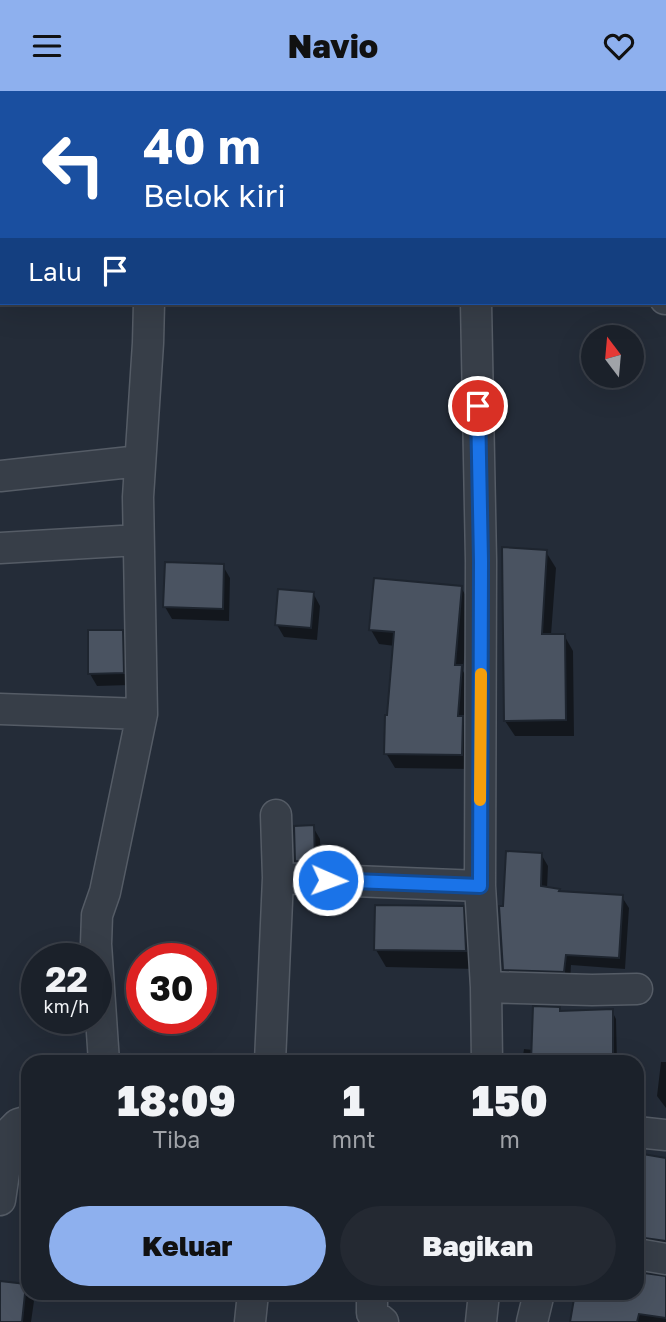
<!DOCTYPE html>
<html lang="id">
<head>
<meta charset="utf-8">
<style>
  body { margin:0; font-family:"Golos Text",sans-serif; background:#242932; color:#f1f3f6; height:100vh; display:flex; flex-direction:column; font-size:26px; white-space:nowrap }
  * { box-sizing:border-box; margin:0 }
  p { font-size:23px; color:#a0a3a8 }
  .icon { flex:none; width:38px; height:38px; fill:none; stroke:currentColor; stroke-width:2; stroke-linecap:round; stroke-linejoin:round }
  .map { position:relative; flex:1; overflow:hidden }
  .details { position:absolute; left:21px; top:964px; width:623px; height:245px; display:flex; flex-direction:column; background:#1b212a; border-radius:21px; box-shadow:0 7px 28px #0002,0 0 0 2px #393e47 }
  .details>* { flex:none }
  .hud { position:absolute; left:0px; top:0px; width:667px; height:214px; box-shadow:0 7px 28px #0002,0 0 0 2px #393e47; background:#1a4fa0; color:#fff; overflow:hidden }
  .needle { width:46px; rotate:344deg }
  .fabs { position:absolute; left:581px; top:234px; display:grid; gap:14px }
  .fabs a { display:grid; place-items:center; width:63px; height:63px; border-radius:50%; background:#1b212a; box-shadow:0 7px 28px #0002,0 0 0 2px #393e47; font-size:35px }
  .speed { position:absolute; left:21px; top:852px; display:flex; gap:14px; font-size:35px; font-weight:700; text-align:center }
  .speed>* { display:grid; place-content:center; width:91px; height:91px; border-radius:50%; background:#1b212a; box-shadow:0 7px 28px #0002,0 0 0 2px #393e47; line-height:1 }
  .speed small { font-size:18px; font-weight:400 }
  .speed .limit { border:10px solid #d22; background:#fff; color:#111 }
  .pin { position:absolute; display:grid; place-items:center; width:60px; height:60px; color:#fff; margin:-30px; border:4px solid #fff; border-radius:50%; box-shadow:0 2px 7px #0007 }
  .me { position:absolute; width:77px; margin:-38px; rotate:92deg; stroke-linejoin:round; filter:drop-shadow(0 0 5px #0008) }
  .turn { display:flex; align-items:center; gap:24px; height:147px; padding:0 28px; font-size:32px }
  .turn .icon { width:91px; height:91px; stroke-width:2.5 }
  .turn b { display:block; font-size:49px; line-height:60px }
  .then { display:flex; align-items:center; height:66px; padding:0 28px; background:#0003; gap:14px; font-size:26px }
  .eta { display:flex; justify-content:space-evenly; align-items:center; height:119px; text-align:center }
  .eta b { font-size:42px; font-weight:800; line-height:49px }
  .action { display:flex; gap:14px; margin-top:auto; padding:14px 28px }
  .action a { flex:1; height:80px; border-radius:42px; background:#8eb0ee; color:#111; font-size:28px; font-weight:800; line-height:80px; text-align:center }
  .action a+a { background:#242932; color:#f1f3f6 }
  header { display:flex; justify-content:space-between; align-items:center; height:91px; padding:0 28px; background:#8eb0ee; color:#111; font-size:32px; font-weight:800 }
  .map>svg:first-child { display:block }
  .shadow { fill:#0007 }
  .building { fill:#4a5361; stroke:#1e252f; stroke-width:2 }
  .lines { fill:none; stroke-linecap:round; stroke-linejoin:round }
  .minor-casing { stroke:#555c66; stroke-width:33 }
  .minor { stroke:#373e48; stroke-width:30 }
  .route-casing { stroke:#114b97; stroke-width:18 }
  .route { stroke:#1a73e8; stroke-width:12 }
  .slow { stroke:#f59e0b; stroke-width:12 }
</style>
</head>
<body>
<header><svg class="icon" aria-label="menu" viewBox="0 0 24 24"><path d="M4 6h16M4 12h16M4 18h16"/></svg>Navio<svg class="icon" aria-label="heart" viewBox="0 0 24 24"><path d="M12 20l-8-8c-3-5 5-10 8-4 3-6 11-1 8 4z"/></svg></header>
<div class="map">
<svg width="666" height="1231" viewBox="0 0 666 1231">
  <rect width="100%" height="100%" fill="#242c38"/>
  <path class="shadow" d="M 488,0 L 526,0 L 526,2 L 488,2 Z
    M 546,461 L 556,477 L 551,544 L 564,544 L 573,560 L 574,645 L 515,645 L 505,630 Z
    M 223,475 L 230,487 L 229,530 L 172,528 L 165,516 Z
    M 461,496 L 469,511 L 463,580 L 469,591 L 470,678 L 395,677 L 386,662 L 395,555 L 379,553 L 371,539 Z
    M 313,502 L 320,515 L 317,549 L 284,546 L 277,534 Z
    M 122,541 L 129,553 L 130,594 L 97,595 L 90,583 Z
    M 313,736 L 320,748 L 321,783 L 304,782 L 297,770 Z
    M 541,763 L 548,775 L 547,798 L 559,799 L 560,801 L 622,806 L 629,817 L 625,878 L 571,874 L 570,892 L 511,890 L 504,878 L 505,817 Z
    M 463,817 L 473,834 L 476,878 L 386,876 L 376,859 Z
    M 559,917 L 561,921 L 612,920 L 616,928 L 617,971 L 522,971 L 524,958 L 533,959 Z
    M 661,971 L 666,971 L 666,1017 L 657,1005 Z
    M 637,1064 L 666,1067 L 666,1157 L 637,1154 Z
    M 637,1183 L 666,1187 L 666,1231 L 570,1231 L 637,1202 Z
    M 0,1192 L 25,1195 L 34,1210 L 31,1231 L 0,1231 Z"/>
  <path class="building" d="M 502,456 L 547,459 L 542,543 L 565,543 L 566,629 L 504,630 Z
    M 165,471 L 224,473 L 223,518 L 163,516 Z
    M 374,487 L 462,495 L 455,574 L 462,574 L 458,625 L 463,625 L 462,664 L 384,663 L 385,624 L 387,624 L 394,541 L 369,539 Z
    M 278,498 L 314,501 L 311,537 L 275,534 Z
    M 88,539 L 123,539 L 124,582 L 88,583 Z
    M 314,734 L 315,771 L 295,770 L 294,735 Z
    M 506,760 L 542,762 L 541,795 L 560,798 L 559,800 L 623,804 L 619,867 L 566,864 L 564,881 L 503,879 L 499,815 L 503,815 Z
    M 375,814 L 464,815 L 466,860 L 374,859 Z
    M 533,915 L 560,916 L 560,920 L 613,918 L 613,971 L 531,971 Z
    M 637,1062 L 666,1067 L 666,1150 L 637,1146 Z
    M 637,1181 L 666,1185 L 666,1227 L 639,1223 L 637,1231 L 570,1231 L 575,1202 L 637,1202 Z
    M 0,1190 L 26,1193 L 22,1231 L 0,1231 Z"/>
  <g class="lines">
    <g class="minor-casing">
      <path id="minor" d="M 469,0 L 469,2
        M 155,2 L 155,0
        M 595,2 L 595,0
        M 0,16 L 2,16
        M 665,61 L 666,61
        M 0,138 L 2,138
        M 665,208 L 666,208
        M 476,212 L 481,470 L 480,795 L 486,896 L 487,971
        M 0,385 L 140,370
        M 0,457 L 138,449
        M 0,618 L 142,623
        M 278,787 L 480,795
        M 486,896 L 592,899 L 637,898
        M 104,971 L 96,853 L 97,824 L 105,801 L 142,623 L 138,406 L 148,252 L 149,212
        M 270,971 L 278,787 L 276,724
        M 637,1041 L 666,1044
        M 0,1109 L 10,1041 L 18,1033 L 28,1030
        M 637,1163 L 666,1168
        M 372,1202 L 372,1222 L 383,1231
        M 250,1231 L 253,1202
        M 481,1231 L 484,1202
        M 532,1231 L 539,1202"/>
    </g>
    <use href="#minor" class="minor"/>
  </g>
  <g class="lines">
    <g class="route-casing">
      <path id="route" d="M 328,789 L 480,795 L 481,470 L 478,315"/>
    </g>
    <use href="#route" class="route"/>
    <path class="slow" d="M 480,709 L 481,583"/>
  </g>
</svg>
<div class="fabs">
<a><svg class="needle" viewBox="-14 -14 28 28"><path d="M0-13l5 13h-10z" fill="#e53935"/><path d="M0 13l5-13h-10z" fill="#a0a3a8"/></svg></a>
</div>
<div class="speed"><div>22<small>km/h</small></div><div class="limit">30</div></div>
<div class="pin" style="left:478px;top:315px;background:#d93025"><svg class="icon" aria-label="arrive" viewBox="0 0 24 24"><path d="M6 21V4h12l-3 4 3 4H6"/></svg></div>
<svg class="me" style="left:328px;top:789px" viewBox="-20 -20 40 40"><circle r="17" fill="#1a73e8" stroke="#fff" stroke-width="3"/><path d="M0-11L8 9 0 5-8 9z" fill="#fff"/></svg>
<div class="hud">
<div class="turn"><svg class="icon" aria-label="left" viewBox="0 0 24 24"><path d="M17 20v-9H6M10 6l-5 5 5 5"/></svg><div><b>40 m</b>Belok kiri</div></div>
<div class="then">Lalu<svg class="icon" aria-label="arrive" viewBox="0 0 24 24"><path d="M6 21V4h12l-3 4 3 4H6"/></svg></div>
</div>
<section class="details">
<div class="eta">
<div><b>18:09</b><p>Tiba</p></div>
<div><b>1</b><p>mnt</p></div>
<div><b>150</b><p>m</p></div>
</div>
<div class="action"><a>Keluar</a><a>Bagikan</a></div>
</section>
</div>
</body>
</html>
